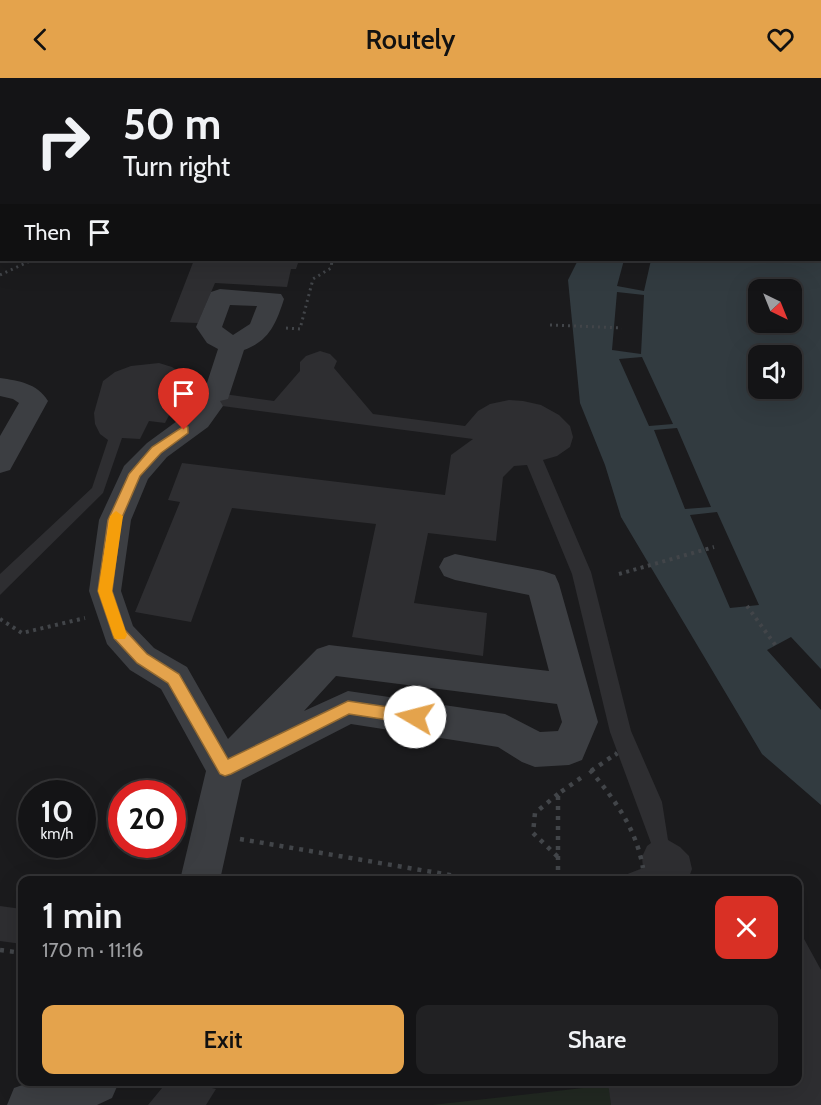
<!DOCTYPE html>
<html lang="en">
<head>
<meta charset="utf-8">
<style>
  body { margin:0; font-family:Cabin,sans-serif; background:#212123; color:#f1f3f6; height:100vh; display:flex; flex-direction:column; font-size:22px; white-space:nowrap }
  * { box-sizing:border-box; margin:0 }
  p { font-size:20px; color:#9d9ea1 }
  .icon { flex:none; width:33px; height:33px; fill:none; stroke:currentColor; stroke-width:2; stroke-linecap:round; stroke-linejoin:round }
  .map { position:relative; flex:1; overflow:hidden }
  .side { position:absolute; left:18px; top:798px; width:784px; height:210px; display:flex; flex-direction:column; background:#141416; border-radius:12px; box-shadow:0 6px 24px #0002,0 0 0 2px #333335 }
  .side>* { flex:none }
  .top-card { position:absolute; left:0px; top:0px; width:822px; height:183px; box-shadow:0 6px 24px #0002,0 0 0 2px #333335; background:#141416; color:#f1f3f6; overflow:hidden }
  .needle { width:39px; rotate:137deg }
  .fabs { position:absolute; left:748px; top:201px; display:grid; gap:12px }
  .fabs a { display:grid; place-items:center; width:54px; height:54px; border-radius:12px; background:#141416; box-shadow:0 6px 24px #0002,0 0 0 2px #333335; font-size:30px }
  .speed { position:absolute; left:18px; top:702px; display:flex; gap:12px; font-size:30px; font-weight:700; text-align:center }
  .speed>* { display:grid; place-content:center; width:78px; height:78px; border-radius:50%; background:#141416; box-shadow:0 6px 24px #0002,0 0 0 2px #333335; line-height:1 }
  .speed small { font-size:15px; font-weight:400 }
  .speed .limit { border:9px solid #d22; background:#fff; color:#111 }
  .pin { position:absolute; display:grid; place-items:center; width:51px; height:51px; color:#fff; margin:-62px -26px; border-radius:50% 50% 50% 0; rotate:-45deg; box-shadow:0 0 6px #0007 }
  .pin .icon { rotate:45deg }
  .me { position:absolute; width:66px; margin:-33px; rotate:278deg; stroke-linejoin:round; filter:drop-shadow(0 0 4px #0008) }
  .turn { display:flex; align-items:center; gap:21px; height:126px; padding:0 24px; font-size:27px }
  .turn .icon { width:78px; height:78px; stroke-width:2.5 }
  .turn b { display:block; font-size:42px; line-height:51px }
  .then { display:flex; align-items:center; height:57px; padding:0 24px; background:#0003; gap:12px; font-size:22px }
  .round { display:grid; place-items:center; flex:none; width:63px; height:63px; border-radius:12px; background:#212123 }
  .summary { display:flex; align-items:center; justify-content:space-between; height:102px; padding:0 24px }
  h1 { font-size:36px; font-weight:600; line-height:45px }
  .button { display:flex; gap:12px; margin-top:auto; padding:12px 24px }
  .button a { flex:1; height:69px; border-radius:12px; background:#e4a34c; color:#111; font-size:24px; font-weight:600; line-height:69px; text-align:center }
  .button a+a { background:#212123; color:#f1f3f6 }
  header { display:flex; justify-content:space-between; align-items:center; height:78px; padding:0 24px; background:#e4a34c; color:#111; font-size:27px; font-weight:600 }
  .map>svg:first-child { display:block }
  .green { fill:#212821 }
  .water { fill:#323b40; fill-rule:evenodd }
  .pier { fill:#1b1b1d }
  .building { fill:#2e2e31 }
  .lines { fill:none; stroke-linecap:round; stroke-linejoin:round }
  .path-far2 { stroke:#424549; stroke-width:3; stroke-dasharray:2 4; stroke-linecap:butt }
  .path-far1 { stroke:#424549; stroke-width:4; stroke-dasharray:3 4.5; stroke-linecap:butt }
  .path { stroke:#424549; stroke-width:4.5; stroke-dasharray:4 6; stroke-linecap:butt }
  .minor { fill:#3c3e42; fill-rule:evenodd }
  .route { fill:#e4a34c; stroke:#946a31; stroke-width:1.5 }
  .slow { fill:#f59e0b }
</style>
</head>
<body>
<header><svg class="icon" aria-label="back" viewBox="0 0 24 24"><path d="M15 5l-7 7 7 7"/></svg>Routely<svg class="icon" aria-label="heart" viewBox="0 0 24 24"><path d="M12 20l-8-8c-3-5 5-10 8-4 3-6 11-1 8 4z"/></svg></header>
<div class="map">
<svg width="821" height="1027" viewBox="0 0 821 1027">
  <rect width="100%" height="100%" fill="#1b1b1d"/>
  <path class="green" d="M 609,1007 L 611,1027 L 432,1027 Z"/>
  <path class="water" d="M 0,0 L 821,0 L 821,727 L 762,676 L 621,439 L 605,387 L 580,325 L 568,202 L 578,182 L 820,182 L 820,2 L 2,2 L 0,144 ZM 759,212 L 792,212 L 792,244 L 759,244 ZM 759,278 L 792,278 L 792,310 L 759,310 Z"/>
  <path class="pier" d="M 624,182 L 651,182 L 644,213 L 617,208 Z
    M 617,214 L 644,217 L 641,276 L 612,272 Z
    M 642,279 L 673,346 L 649,348 L 619,281 Z
    M 677,350 L 711,429 L 685,431 L 654,352 Z
    M 717,434 L 759,527 L 730,530 L 690,437 Z
    M 791,559 L 821,591 L 821,632 L 767,572 Z"/>
  <path class="building" d="M 194,182 L 299,182 L 296,191 L 291,191 L 287,209 L 215,205 L 198,245 L 170,244 Z
    M 320,273 L 330,276 L 337,283 L 334,290 L 373,336 L 465,348 L 478,333 L 490,326 L 509,322 L 523,323 L 541,327 L 559,337 L 570,348 L 573,359 L 570,369 L 557,378 L 543,382 L 591,494 L 631,653 L 662,724 L 668,762 L 680,769 L 689,778 L 692,791 L 688,802 L 612,802 L 643,790 L 642,779 L 647,768 L 651,765 L 610,654 L 572,496 L 527,387 L 514,388 L 503,399 L 496,463 L 428,455 L 414,525 L 487,535 L 483,578 L 352,559 L 376,446 L 232,430 L 191,544 L 135,534 L 180,424 L 168,422 L 182,385 L 445,417 L 451,377 L 473,361 L 177,322 L 165,345 L 149,343 L 140,361 L 122,360 L 103,415 L 0,517 L 0,496 L 92,410 L 108,362 L 100,356 L 95,346 L 94,335 L 103,303 L 115,294 L 131,288 L 159,285 L 172,289 L 181,295 L 183,302 L 181,310 L 274,323 L 300,293 L 300,284 L 306,278 Z
    M 0,828 L 22,831 L 22,866 L 0,863 Z
    M 798,850 L 821,892 L 821,1027 L 611,1027 L 608,1004 L 798,1004 Z
    M 167,1004 L 187,1004 L 216,1011 L 206,1027 L 148,1027 Z"/>
  <g class="lines">
    <path class="path-far2" d="M 0,197 L 32,182
      M 550,247 L 622,250
      M 286,250 L 300,251 L 313,201 L 331,190 L 332,182"/>
    <path class="path-far1" d="M 619,496 L 714,469
      M 747,528 L 776,568
      M 0,541 L 22,555 L 85,540
      M 615,677 L 618,675"/>
    <path class="path" d="M 590,692 C 615,722 636,750 643,790
      M 591,693 L 617,675
      M 558,716 L 535,735 L 533,755 L 558,779
      M 240,761 L 479,802
      M 477,801 L 494,802
      M 558,802 L 558,716 L 585,697
      M 0,872 L 22,875"/>
    <path class="minor" d="M 220,211 L 281,216 L 284,221 C 276,246 269,263 244,272 L 228,321 L 220,323 L 223,328 L 208,349 L 167,379 L 148,401 L 131,442 L 121,513 L 133,548 L 154,570 L 187,589 L 228,661 L 317,571 L 329,567 L 549,593 L 529,517 L 455,502 L 444,498 L 439,489 L 444,480 L 455,476 L 543,493 L 555,497 L 559,506 L 598,644 L 582,682 L 569,687 L 535,689 L 522,684 L 498,669 L 351,646 L 242,702 L 220,802 L 180,802 L 206,693 L 161,611 L 130,592 L 107,566 L 89,513 L 99,442 L 124,388 L 147,365 L 188,335 L 199,321 L 207,319 L 204,314 L 218,271 L 207,265 L 196,249 L 211,214 ZM 230,227 L 257,228 L 250,246 L 233,257 L 222,249 ZM 336,598 L 557,626 L 562,644 L 558,653 L 540,654 L 505,636 L 348,613 L 304,633 Z
      M 0,300 C 19,303 37,305 48,323 L 10,392 L 0,395 L 0,358 L 19,325 L 13,321 L 0,318 Z
      M 31,1004 L 119,1004 L 112,1020 L 97,1027 L 7,1027 L 14,1010 Z"/>
  </g>
  <path class="route" d="M 184,348 L 188,349 L 188,355 L 161,375 L 140,398 L 121,442 L 112,513 L 125,552 L 147,576 L 179,596 L 228,681 L 348,623 L 415,633 L 421,635 L 423,639 L 421,644 L 415,646 L 349,636 L 231,696 L 225,698 L 220,696 L 168,605 L 137,585 L 114,560 L 98,513 L 108,442 L 129,396 L 152,369 Z"/>
  <path class="slow" d="M 116,433 L 123,438 L 112,513 L 127,557 L 125,561 L 115,561 L 113,557 L 98,513 L 110,438 Z"/>
</svg>
<div class="fabs">
<a><svg class="needle" viewBox="-14 -14 28 28"><path d="M0-13l5 13h-10z" fill="#e53935"/><path d="M0 13l5-13h-10z" fill="#9d9ea1"/></svg></a>
<a><svg class="icon" aria-label="sound" viewBox="0 0 24 24"><path d="M4 9h4l5-4v14l-5-4H4zM17 9q2 3 0 6"/></svg></a>
</div>
<div class="speed"><div>10<small>km/h</small></div><div class="limit">20</div></div>
<div class="pin" style="left:184px;top:352px;background:#d93025"><svg class="icon" aria-label="arrive" viewBox="0 0 24 24"><path d="M6 21V4h12l-3 4 3 4H6"/></svg></div>
<svg class="me" style="left:415px;top:639px" viewBox="-20 -20 40 40"><circle r="19" fill="#fff"/><path d="M0-13L10 11 0 6-10 11z" fill="#e4a34c"/></svg>
<div class="top-card">
<div class="turn"><svg class="icon" aria-label="right" viewBox="0 0 24 24"><path d="M7 20v-9h11M14 6l5 5-5 5"/></svg><div><b>50 m</b>Turn right</div></div>
<div class="then">Then<svg class="icon" aria-label="arrive" viewBox="0 0 24 24"><path d="M6 21V4h12l-3 4 3 4H6"/></svg></div>
</div>
<section class="side">
<div class="summary"><div><h1>1 min</h1><p>170 m · 11:16</p></div><a class="round" style="background:#d93025;color:#fff"><svg class="icon" aria-label="close" viewBox="0 0 24 24"><path d="M6 6l12 12M18 6L6 18"/></svg></a></div>
<div class="button"><a>Exit</a><a>Share</a></div>
</section>
</div>
</body>
</html>
